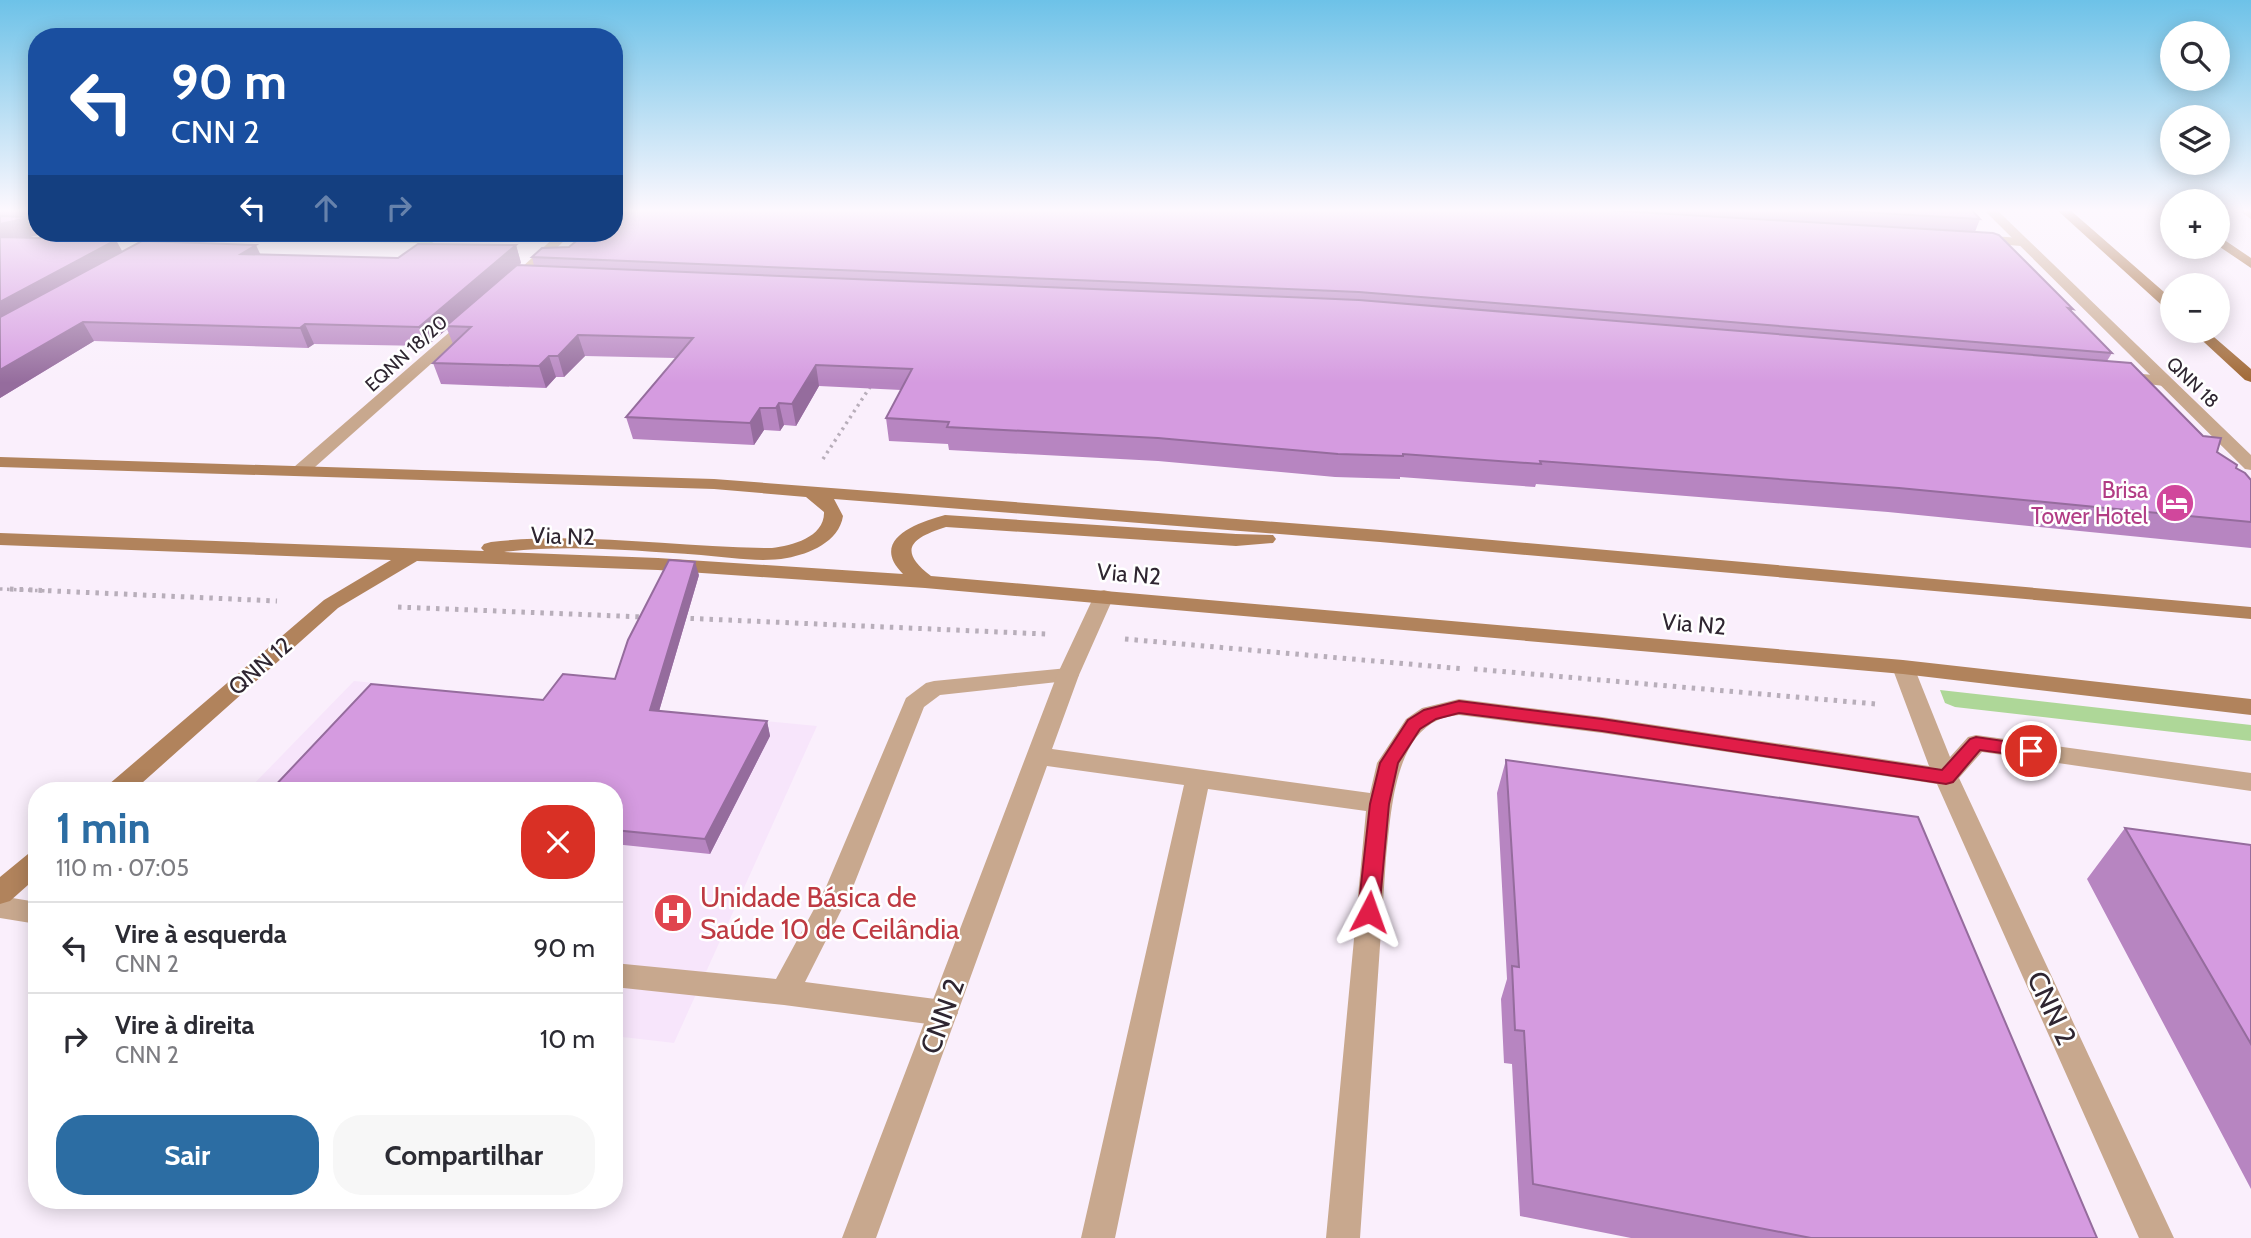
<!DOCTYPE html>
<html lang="pt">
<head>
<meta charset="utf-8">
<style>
  body { margin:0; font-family:Cabin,sans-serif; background:#f7f7f7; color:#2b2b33; height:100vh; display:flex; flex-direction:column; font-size:26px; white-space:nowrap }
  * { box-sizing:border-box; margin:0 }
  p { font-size:23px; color:#7c7c81 }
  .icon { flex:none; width:38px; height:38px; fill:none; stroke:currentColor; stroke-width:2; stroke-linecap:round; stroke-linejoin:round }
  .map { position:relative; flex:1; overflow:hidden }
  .details { position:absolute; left:28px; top:782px; width:595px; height:427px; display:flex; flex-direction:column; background:#fff; border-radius:28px; box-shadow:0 4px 18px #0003 }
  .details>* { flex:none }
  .guide { position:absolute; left:28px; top:28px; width:595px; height:214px; border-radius:28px; box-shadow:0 4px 18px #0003; background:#1a4fa0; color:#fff; overflow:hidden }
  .controls { position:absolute; left:2160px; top:21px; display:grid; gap:14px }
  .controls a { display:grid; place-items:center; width:70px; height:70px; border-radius:50%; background:#fff; box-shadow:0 4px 18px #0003; font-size:35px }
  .pin { position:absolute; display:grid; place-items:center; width:60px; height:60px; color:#fff; margin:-30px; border:4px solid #fff; border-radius:50%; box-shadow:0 2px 7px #0007 }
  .me { position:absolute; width:77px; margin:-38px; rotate:4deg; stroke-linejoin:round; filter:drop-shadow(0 0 5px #0008) }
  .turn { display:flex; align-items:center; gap:24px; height:147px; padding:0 28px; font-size:32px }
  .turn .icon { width:91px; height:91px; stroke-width:2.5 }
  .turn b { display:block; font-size:49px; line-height:60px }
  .lanes { display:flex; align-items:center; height:66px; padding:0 28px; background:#0003; justify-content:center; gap:35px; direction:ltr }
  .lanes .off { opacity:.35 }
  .round { display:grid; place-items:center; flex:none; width:74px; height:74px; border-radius:28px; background:#f7f7f7 }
  .overview { display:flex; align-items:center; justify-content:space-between; height:119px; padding:0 28px }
  h1 { font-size:42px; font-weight:800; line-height:52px; color:#2c6da3 }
  .primary-button { display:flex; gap:14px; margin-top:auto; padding:14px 28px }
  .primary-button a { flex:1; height:80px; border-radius:28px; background:#2c6da3; color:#fff; font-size:28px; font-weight:800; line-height:80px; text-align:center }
  .primary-button a+a { background:#f7f7f7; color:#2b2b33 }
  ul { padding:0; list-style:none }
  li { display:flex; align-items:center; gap:21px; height:91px; padding:0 28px; border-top:2px solid #e1e1e2 }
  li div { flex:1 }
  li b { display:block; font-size:26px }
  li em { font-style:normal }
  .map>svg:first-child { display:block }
  .built { fill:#f7e5fb }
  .green { fill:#aed798 }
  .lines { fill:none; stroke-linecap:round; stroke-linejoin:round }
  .path-far1 { stroke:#b8aeba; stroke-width:3.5; stroke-dasharray:2.5 4.5; stroke-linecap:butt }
  .path { stroke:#b8aeba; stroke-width:5; stroke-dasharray:3.5 6; stroke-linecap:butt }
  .lane { fill:#c8a88e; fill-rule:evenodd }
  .street { fill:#c8a88e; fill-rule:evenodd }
  .secondary { fill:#b1835c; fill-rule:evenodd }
  .primary { fill:#a06835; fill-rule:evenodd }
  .wall { fill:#b785c1 }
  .shaded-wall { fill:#956c9d }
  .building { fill:#d59be0; stroke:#956c9d; stroke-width:2 }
  .route { fill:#e11d48; stroke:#92132f; stroke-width:2 }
  .labels { text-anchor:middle; stroke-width:5; stroke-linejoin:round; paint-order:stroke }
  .far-street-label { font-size:19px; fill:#2f2631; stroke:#fff }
  .hotel-label { font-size:23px; fill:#b23c85; stroke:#fff; text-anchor:end }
  .street-label { font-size:23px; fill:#2f2631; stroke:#fff }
  .near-health-label { font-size:28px; fill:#be3a42; stroke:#fff; text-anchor:start }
  .near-street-label { font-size:28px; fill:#2f2631; stroke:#fff }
</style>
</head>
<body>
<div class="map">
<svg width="2251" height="1238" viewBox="0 0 2251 1238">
  <rect width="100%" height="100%" fill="#faeffc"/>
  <path class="built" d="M 354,681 L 817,726 L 674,1043 L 614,1036 L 614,791 L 247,791 Z"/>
  <path class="green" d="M 302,233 L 446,233 L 432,243 L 288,241 Z
    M 1940,690 L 2251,725 L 2251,741 L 1955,707 L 1945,703 Z"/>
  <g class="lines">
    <path class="path-far1" d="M 823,459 L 872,384
      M 0,589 L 50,591"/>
    <path class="path" d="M 10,589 L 277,601
      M 398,607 L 644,617
      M 681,618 L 1046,634
      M 1125,639 L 1465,669
      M 1474,669 L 1876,704"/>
    <path class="lane" d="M 1983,209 L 1996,209 L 2251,455 L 2251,470 L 2245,469 Z
      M 2237,209 L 2251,209 L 2251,219 Z
      M 1068,668 L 1076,670 L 1079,675 L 1076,680 L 940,695 L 924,707 L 853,887 L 805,982 L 943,1000 L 953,1004 L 958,1013 L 953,1022 L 943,1026 L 784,1005 L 614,987 L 614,963 L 776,979 L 826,887 L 906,698 L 926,683 L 934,681 Z
      M 0,896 L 37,902 L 37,924 L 0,918 Z"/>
    <path class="street" d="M 176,233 L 191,233 L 149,259 L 144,260 L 137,256 Z
      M 559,233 L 572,233 L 517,287 L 507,287 L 507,281 Z
      M 1977,235 L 2021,238 L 2027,242 L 2021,246 L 1973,242 L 1971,239 Z
      M 472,316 L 477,317 L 479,320 L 477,323 L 306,475 L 294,475 L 291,471 L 294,467 L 467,317 Z
      M 2121,372 L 2164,376 L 2172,381 L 2164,386 L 2115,380 L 2113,377 Z
      M 1104,590 L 1111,592 L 1114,596 L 1079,675 L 1052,749 L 1370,793 L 1377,763 L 1406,719 L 1422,708 L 1459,699 L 1602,717 L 1929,766 L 1892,667 L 1895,662 L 1911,662 L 1914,667 L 1950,757 L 1968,737 L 1976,735 L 2251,773 L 2251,791 L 1982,752 L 1959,778 L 2174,1238 L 2139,1238 L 1937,784 L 1602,733 L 1459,715 C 1452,716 1444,717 1438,720 C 1393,740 1391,817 1386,858 L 1360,1238 L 1326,1238 L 1366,811 L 1208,789 L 1115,1238 L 1081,1238 L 1184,785 L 1047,766 L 876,1238 L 842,1238 L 1057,675 L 1094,596 L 1097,592 Z"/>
    <path class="secondary" d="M 0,457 L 714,479 L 1380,530 L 2251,607 L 2251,619 L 1380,542 L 834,499 L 843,516 C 839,542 809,554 787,558 C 759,563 729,557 701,555 C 636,551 570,544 504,552 L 658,558 L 903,574 C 869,540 916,523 945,515 L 1236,534 L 1273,535 L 1276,539 L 1273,543 L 1236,546 L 946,527 C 911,538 897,550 931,576 L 1903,660 L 2251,699 L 2251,715 L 1903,674 L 925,588 L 658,570 L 417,561 L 338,608 L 133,791 L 105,791 L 108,785 L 324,600 L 391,560 L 0,545 L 0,533 L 484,551 L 481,548 L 484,544 L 491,542 C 585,531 677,548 772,548 C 792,546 825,537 824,512 L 806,497 L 714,489 L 0,467 Z
      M 37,851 L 37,877 L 10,901 L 0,904 L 0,877 L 28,854 Z"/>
    <path class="primary" d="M 2056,209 L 2069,209 L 2172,299 L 2172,311 L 2167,310 Z
      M 2217,235 L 2251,258 L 2251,268 L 2217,245 Z
      M 2192,331 L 2207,331 L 2251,369 L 2251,382 L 2245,380 Z"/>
  </g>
  <path class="wall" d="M 0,209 L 37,209 L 37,233 L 47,233 L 27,237 L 122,252 L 398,258 L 516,245 L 521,263 L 519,265 L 534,266 L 532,257 L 569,247 L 614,209 L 1971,209 L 1980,219 L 1975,232 L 2073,309 L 2071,312 L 2112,353 L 2107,361 L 2251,480 L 2251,548 L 1888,512 L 1536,484 L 1535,487 L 1400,477 L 1400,479 L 1335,477 L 1158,461 L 949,450 L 948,444 L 889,441 L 886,418 L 901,390 L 819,386 L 796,426 L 784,425 L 780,431 L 764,430 L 754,445 L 633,439 L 626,417 L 676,358 L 585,356 L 564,377 L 556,377 L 546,388 L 441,384 L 433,363 L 453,344 L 447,329 L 427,346 L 314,344 L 308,348 L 94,341 L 0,398 Z
    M 699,575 L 659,711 L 767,721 L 770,736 L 710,854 L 614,844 L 614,791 L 543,700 L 615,679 Z
    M 1506,760 L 2097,1238 L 1631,1238 L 1520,1216 L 1512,1064 L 1504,1063 L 1501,999 L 1507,979 L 1497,793 Z
    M 2125,828 L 2251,845 L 2251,1189 L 2087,879 Z"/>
  <path class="shaded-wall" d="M 37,216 L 37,233 L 47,233 L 0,244 L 0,224 Z
    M 116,240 L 126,258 L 0,327 L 0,302 Z
    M 256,245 L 264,262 L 241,254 Z
    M 516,245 L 521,263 L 450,326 L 446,326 L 447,329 L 427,346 L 419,327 Z
    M 83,322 L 94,341 L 0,398 L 0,370 Z
    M 305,324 L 314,344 L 308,348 L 300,328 Z
    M 578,335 L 585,356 L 564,377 L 558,356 Z
    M 549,356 L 556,377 L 546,388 L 539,366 Z
    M 816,365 L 819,386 L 796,426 L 792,404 Z
    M 779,403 L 784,425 L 780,431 L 776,408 Z
    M 760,408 L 764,430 L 754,445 L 750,423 Z
    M 695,562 L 699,575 L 655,725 L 650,710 Z
    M 767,721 L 770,736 L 710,854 L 705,839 Z"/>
  <path class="building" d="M 29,209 L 37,209 L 37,216 L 0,224 L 0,216 L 27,217 L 30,214 Z
    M 614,209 L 1586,209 L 1993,233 L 1999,235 L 2073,309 L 2068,308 L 2112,353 L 1359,292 L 532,257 L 542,248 L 569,247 L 586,233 L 614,233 Z
    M 1811,209 L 1971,209 L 1980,219 Z
    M 0,237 L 116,240 L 0,302 Z
    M 142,241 L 256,245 L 241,254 L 398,258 L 418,244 L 516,245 L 419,327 L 305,324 L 300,328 L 83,322 L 0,370 L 0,317 Z
    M 517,265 L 1359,300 L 2131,363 L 2203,436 L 2221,438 L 2217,452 L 2237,465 L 2236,468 L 2245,473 L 2251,480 L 2251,522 L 1899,488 L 1540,461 L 1541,464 L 1403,454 L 1403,456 L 1338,454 L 1158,438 L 947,427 L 949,422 L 886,418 L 912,369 L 816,365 L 792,404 L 779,403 L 776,408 L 760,408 L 750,423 L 626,417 L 693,338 L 578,335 L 558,356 L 549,356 L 539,366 L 433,363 L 471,327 L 446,326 Z
    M 669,560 L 695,562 L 650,710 L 767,721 L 705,839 L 614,830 L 614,791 L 270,791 L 371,684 L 543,700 L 563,674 L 615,679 L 628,640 Z
    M 1506,760 L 1918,817 L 2097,1238 L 1811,1238 L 1533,1184 L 1524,1031 L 1515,1030 L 1512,966 L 1519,967 Z
    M 2125,828 L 2251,845 L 2251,1044 Z"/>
  <linearGradient id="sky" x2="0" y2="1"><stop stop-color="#6dc2e8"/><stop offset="0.55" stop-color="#fdf8fe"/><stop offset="1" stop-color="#fdf8fe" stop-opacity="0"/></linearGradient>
  <rect width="2251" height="383" fill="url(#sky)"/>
  <path class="route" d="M 1459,701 L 1602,719 L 1942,770 L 1970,739 L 1976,737 L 2031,745 L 2037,747 L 2040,751 L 2037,756 L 2031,757 L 1980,750 L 1953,782 L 1946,784 L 1602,731 L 1459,713 L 1436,719 L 1420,729 L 1398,763 L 1389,804 L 1379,912 L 1376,918 L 1369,921 L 1361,918 L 1358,912 L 1370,804 L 1380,763 L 1408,720 L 1424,710 Z"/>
  <defs>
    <g id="hotel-disc" transform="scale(2.0125)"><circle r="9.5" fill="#d1479c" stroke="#fff"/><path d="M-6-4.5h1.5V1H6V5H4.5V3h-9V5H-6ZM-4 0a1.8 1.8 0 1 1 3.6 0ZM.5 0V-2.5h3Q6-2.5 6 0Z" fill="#fff"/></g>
    <g id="hospital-disc" transform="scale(2.0125)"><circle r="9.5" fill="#e0444e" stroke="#fff"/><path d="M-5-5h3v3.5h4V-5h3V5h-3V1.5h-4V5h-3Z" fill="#fff"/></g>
  </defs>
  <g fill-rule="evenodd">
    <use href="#hotel-disc" x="2175" y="503"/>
    <use href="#hospital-disc" x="673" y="913"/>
  </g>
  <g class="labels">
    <g class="far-street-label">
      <text transform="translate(406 353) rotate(-42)" y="7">EQNN 18/20</text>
      <text transform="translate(2193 382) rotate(44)" y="7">QNN 18</text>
    </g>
    <g class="hotel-label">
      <text x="2148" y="498">Brisa<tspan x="2148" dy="26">Tower Hotel</tspan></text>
    </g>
    <g class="street-label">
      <text transform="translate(563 536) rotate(2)" y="8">Via N2</text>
      <text transform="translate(1129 574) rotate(5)" y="8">Via N2</text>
      <text transform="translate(1694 624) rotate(5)" y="8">Via N2</text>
      <text transform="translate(260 666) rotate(-41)" y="8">QNN 12</text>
    </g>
    <g class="near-health-label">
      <text x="700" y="907">Unidade Básica de<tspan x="700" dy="32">Saúde 10 de Ceilândia</tspan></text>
    </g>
    <g class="near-street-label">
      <text transform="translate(2052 1008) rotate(65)" y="10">CNN 2</text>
      <text transform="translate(942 1016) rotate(-70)" y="10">CNN 2</text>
    </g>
  </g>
</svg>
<div class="controls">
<a><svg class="icon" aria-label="search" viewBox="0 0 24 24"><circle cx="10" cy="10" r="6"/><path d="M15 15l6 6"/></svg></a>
<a><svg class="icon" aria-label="layers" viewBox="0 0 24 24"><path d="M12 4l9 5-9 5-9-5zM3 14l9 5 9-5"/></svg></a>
<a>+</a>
<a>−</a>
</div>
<div class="pin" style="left:2031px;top:751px;background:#d93025"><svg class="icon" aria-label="arrive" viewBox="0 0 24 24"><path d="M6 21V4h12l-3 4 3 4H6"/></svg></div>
<svg class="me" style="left:1369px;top:912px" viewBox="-20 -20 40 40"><path d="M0-17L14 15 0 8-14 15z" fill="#e11d48" stroke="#fff" stroke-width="4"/></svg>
<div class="guide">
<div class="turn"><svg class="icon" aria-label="left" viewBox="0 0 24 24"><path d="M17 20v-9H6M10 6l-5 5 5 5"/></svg><div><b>90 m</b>CNN 2</div></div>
<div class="lanes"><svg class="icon" aria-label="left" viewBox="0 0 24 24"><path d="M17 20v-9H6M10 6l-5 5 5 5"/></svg><svg class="icon off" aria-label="ahead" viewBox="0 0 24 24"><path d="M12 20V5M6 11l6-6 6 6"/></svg><svg class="icon off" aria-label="right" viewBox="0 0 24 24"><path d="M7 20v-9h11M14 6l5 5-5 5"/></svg></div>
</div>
<section class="details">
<div class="overview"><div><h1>1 min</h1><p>110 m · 07:05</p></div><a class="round" style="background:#d93025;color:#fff"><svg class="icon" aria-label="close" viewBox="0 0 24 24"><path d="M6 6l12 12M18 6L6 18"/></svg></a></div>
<ul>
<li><svg class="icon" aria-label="left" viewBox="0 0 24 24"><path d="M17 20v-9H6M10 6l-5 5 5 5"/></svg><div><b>Vire à esquerda</b><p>CNN 2</p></div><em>90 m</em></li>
<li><svg class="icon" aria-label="right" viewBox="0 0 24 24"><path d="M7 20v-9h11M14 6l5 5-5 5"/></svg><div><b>Vire à direita</b><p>CNN 2</p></div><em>10 m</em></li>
</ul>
<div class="primary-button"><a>Sair</a><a>Compartilhar</a></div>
</section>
</div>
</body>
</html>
